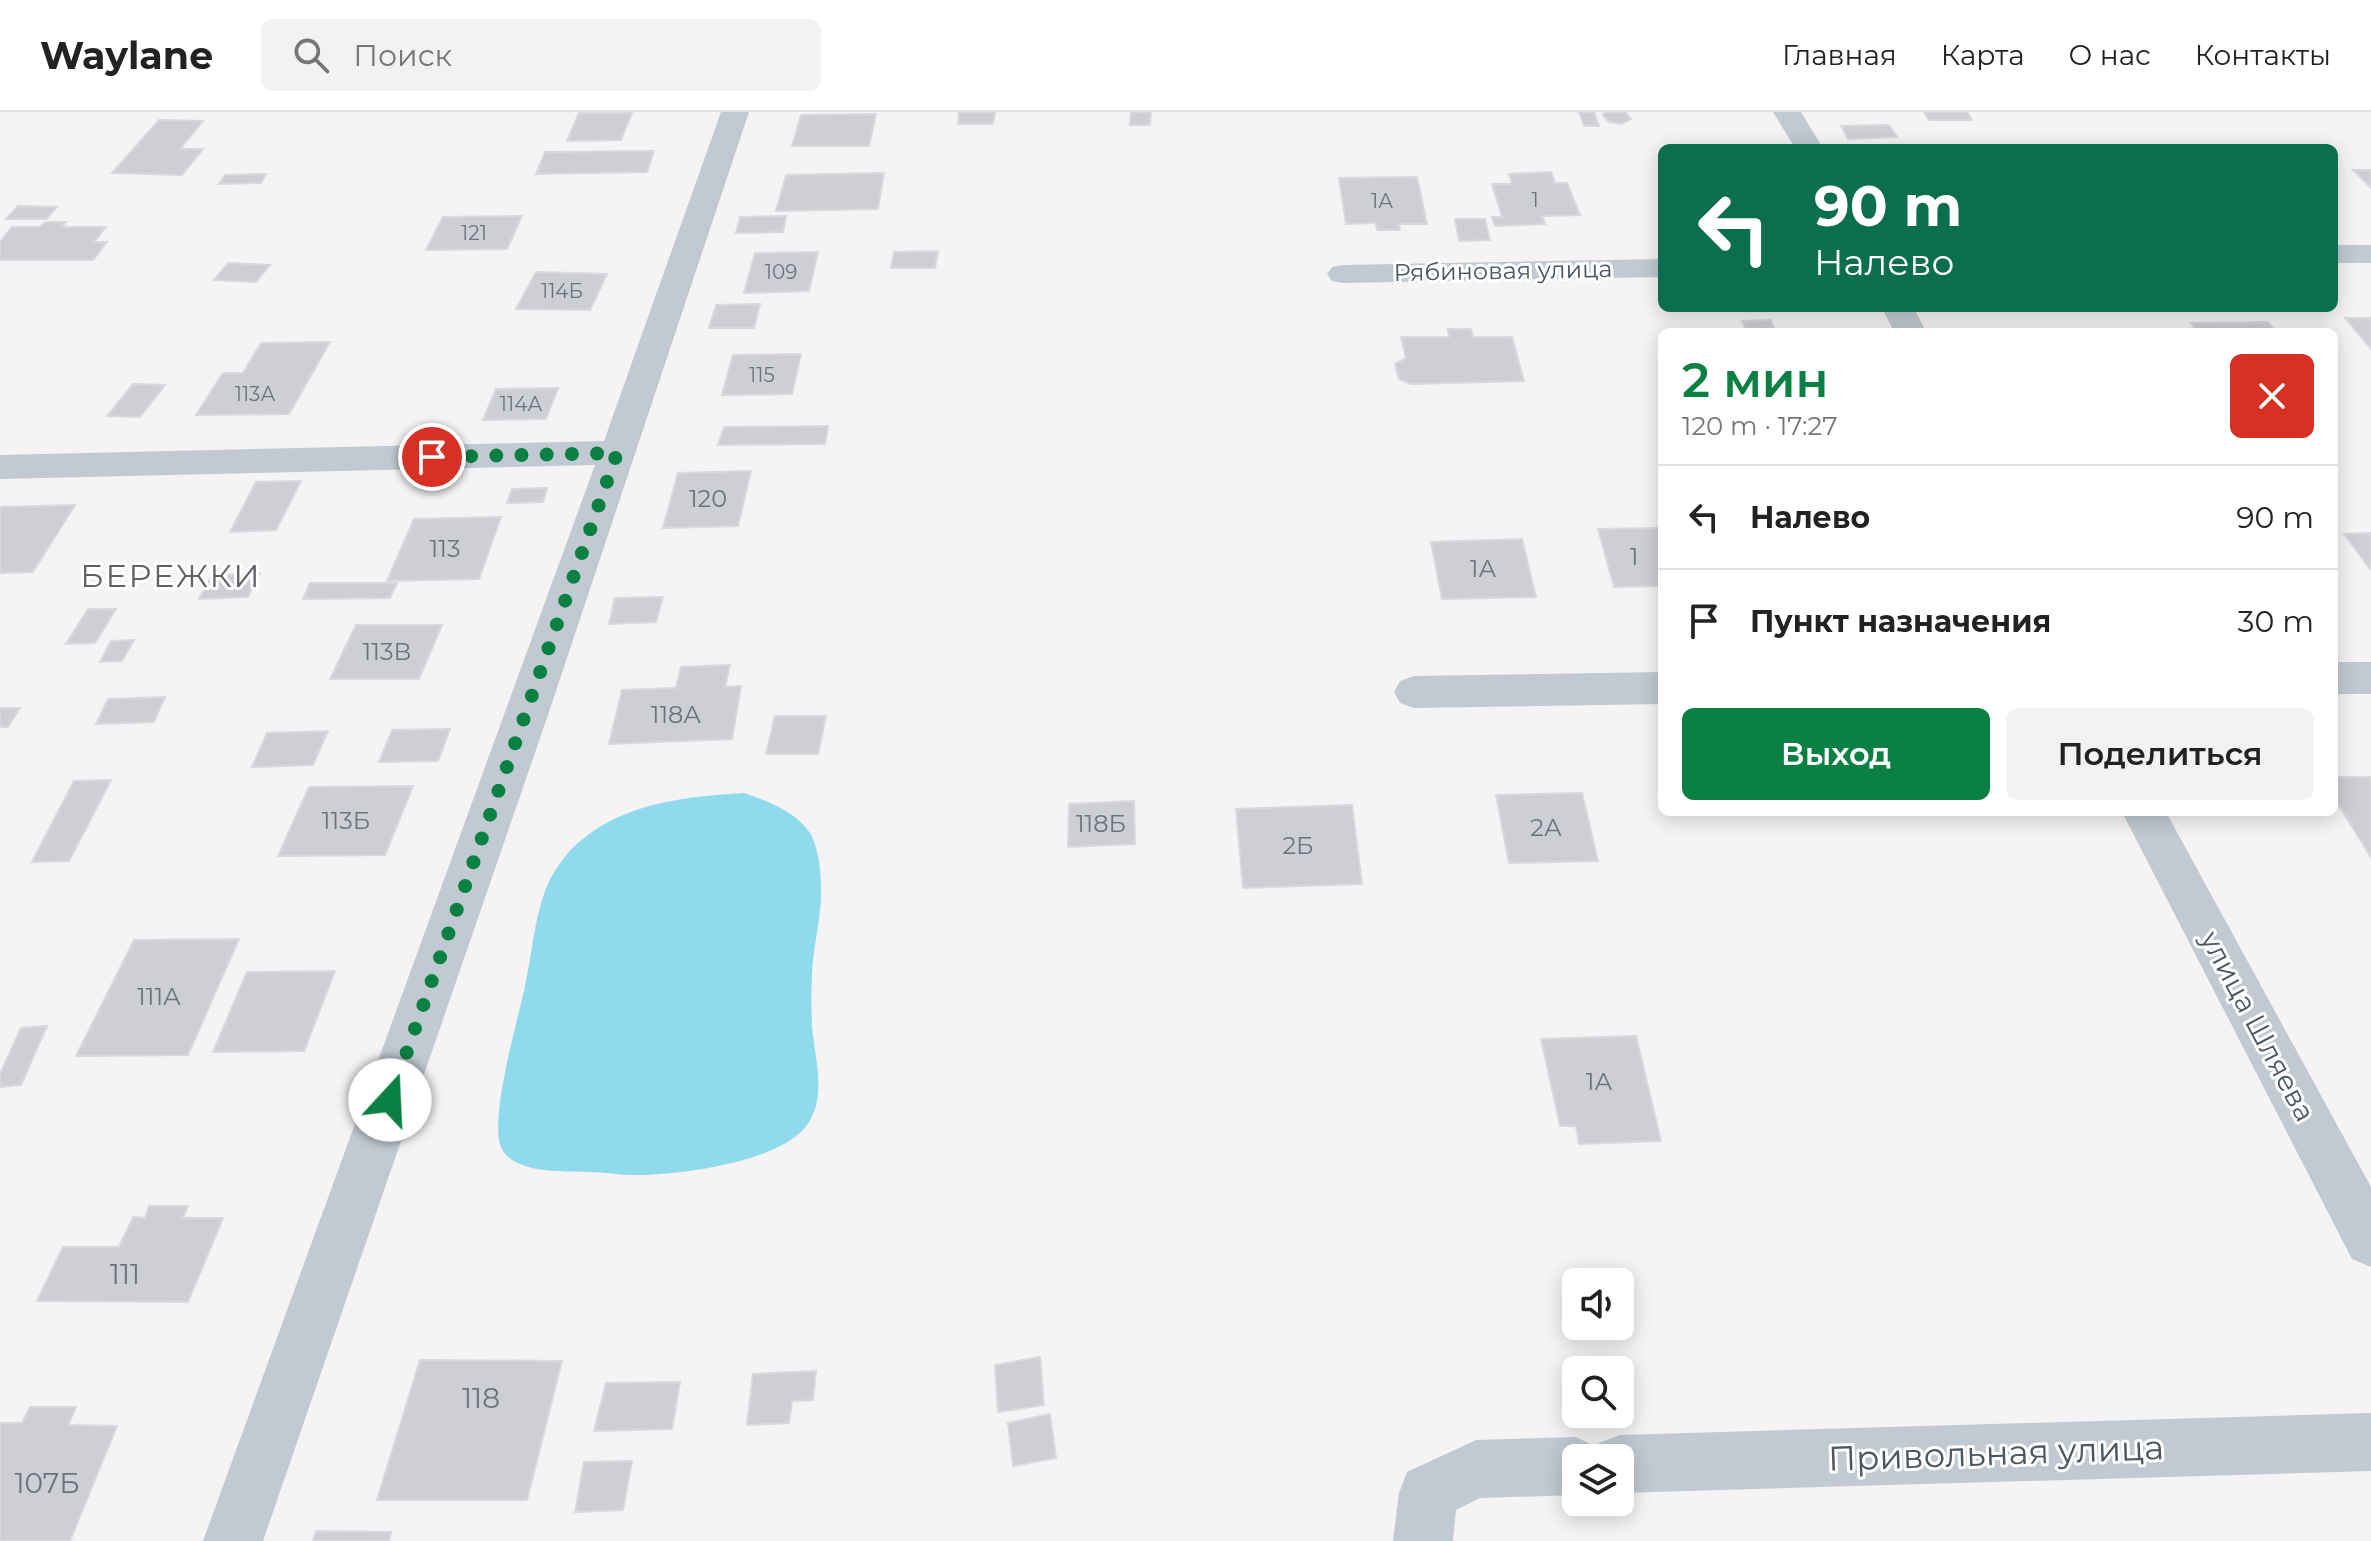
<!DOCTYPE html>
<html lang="ru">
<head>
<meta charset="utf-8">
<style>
  body { margin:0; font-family:Montserrat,sans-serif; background:#f2f2f2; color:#222; height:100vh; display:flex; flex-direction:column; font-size:30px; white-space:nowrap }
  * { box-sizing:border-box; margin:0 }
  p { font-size:26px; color:#767676 }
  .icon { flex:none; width:44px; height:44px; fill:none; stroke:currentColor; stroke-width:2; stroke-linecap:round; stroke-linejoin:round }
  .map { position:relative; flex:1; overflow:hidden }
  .details { position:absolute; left:1658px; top:216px; width:680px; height:488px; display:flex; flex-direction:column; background:#fff; border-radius:12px; box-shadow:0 4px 20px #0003 }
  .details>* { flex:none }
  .top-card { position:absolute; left:1658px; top:32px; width:680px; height:168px; border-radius:12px; box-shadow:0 4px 20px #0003; background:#0b6e4f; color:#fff; overflow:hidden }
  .controls { position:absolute; left:1562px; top:1156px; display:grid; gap:16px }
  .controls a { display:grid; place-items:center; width:72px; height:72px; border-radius:12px; background:#fff; box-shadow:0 4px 20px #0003; font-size:40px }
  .pin { position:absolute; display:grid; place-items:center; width:68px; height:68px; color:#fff; margin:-34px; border:4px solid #fff; border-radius:50%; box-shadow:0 2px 8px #0007 }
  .me { position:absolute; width:88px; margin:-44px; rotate:20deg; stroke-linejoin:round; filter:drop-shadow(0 0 6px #0008) }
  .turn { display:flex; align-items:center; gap:28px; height:168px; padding:0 24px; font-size:36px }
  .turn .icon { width:104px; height:104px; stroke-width:2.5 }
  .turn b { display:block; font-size:56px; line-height:68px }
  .round { display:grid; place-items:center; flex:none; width:84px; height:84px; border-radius:12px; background:#f2f2f2 }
  .headline { display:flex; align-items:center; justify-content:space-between; height:136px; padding:0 24px }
  h1 { font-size:48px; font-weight:600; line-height:60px; color:#0b8043 }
  .button { display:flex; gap:16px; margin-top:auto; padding:16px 24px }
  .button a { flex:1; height:92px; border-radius:12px; background:#0b8043; color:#fff; font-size:32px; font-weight:600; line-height:92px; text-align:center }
  .button a+a { background:#f2f2f2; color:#222 }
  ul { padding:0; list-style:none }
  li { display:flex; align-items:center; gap:24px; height:104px; padding:0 24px; border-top:2px solid #e0e0e0 }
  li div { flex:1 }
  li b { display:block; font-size:30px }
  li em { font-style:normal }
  header { display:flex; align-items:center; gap:48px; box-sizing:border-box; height:112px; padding:0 40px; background:#fff; border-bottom:2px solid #e0e0e0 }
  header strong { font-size:38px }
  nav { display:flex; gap:44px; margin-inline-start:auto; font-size:28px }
  .search { width:560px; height:72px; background:#f2f2f2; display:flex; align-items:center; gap:20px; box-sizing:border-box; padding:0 28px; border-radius:12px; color:#767676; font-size:30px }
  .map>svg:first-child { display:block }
  .water { fill:#90daee }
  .building { fill:#cdcfd5; stroke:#d7d9de; stroke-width:2 }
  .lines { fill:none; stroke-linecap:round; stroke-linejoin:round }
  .minor { fill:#c1cad2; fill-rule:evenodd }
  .route { stroke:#0b8043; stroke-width:14; stroke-dasharray:0 25.2 }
  .labels { text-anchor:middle; stroke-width:6; stroke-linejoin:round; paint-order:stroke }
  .far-number-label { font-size:20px; fill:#6b747e }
  .far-street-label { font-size:24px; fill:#4a5661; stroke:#fff }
  .number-label { font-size:24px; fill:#6b747e }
  .street-label { font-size:28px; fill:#4a5661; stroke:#fff }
  .near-number-label { font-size:28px; fill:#6b747e }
  .quarter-label { font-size:32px; letter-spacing:2px; fill:#5f6368; stroke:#fff }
  .near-street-label { font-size:34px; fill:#4a5661; stroke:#fff }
</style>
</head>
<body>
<header>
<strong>Waylane</strong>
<div class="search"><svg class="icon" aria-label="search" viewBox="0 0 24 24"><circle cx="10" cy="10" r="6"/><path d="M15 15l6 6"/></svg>Поиск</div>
<nav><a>Главная</a><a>Карта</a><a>О нас</a><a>Контакты</a></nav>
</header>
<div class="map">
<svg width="2371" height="1429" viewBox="0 0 2371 1429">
  <rect width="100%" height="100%" fill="#f5f3f3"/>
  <path class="water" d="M 744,681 C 768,689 795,699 810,721 C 818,734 821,759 821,774 C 822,797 817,818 814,840 C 811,863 811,889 812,913 C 814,944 828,984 807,1013 C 782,1049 684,1062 642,1063 C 624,1064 607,1060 588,1060 C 564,1059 518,1062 503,1039 C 486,1014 519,905 525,874 C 532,842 534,809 545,779 C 551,762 565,742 579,730 C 626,690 685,685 744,681 Z"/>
  <path class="building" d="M 959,0 L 995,0 L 993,12 L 958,12 Z
    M 1131,0 L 1151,0 L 1150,13 L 1130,13 Z
    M 1579,0 L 1594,0 L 1599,14 L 1584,14 Z
    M 1626,0 L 1631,7 L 1622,12 L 1609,10 L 1603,3 L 1605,0 Z
    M 1924,0 L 1967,0 L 1972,8 L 1929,8 Z
    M 579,1 L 632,1 L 621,28 L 567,29 Z
    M 876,2 L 869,34 L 792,34 L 801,3 Z
    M 159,8 L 203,9 L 180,37 L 203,37 L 182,63 L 112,61 Z
    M 1889,13 L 1897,25 L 1848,27 L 1841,14 Z
    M 654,39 L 647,60 L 536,62 L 545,40 Z
    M 2353,58 L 2371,58 L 2371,76 Z
    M 1551,60 L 1555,71 L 1567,71 L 1580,103 L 1542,104 L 1545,112 L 1495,114 L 1492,105 L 1502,105 L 1492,72 L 1512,72 L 1509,62 Z
    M 884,61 L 878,97 L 776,99 L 786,63 Z
    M 266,62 L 261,71 L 219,72 L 225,63 Z
    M 1417,65 L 1427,112 L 1399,112 L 1400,118 L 1377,118 L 1376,111 L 1346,112 L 1339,66 Z
    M 18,94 L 57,95 L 46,107 L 6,107 Z
    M 522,104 L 507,137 L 426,138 L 443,105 Z
    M 786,104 L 783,120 L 736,121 L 740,105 Z
    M 1455,107 L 1485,107 L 1490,128 L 1459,129 Z
    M 45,110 L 66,110 L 62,115 L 106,115 L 94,130 L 107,130 L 93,148 L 0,148 L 0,130 L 12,115 L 40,115 Z
    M 938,139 L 935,156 L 891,156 L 894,140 Z
    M 818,140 L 809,179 L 744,181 L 755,141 Z
    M 228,151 L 270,153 L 256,170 L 214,168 Z
    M 536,160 L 607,162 L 590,198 L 516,197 Z
    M 760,192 L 754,216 L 709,216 L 716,193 Z
    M 2345,206 L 2371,206 L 2371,237 Z
    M 1771,208 L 1775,218 L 1794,217 L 1795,220 L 1698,219 L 1746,218 L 1742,209 Z
    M 2268,210 L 2276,220 L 2197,220 L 2191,211 Z
    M 1448,217 L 1471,217 L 1473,225 L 1512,225 L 1524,269 L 1411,272 L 1399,267 L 1395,252 L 1406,246 L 1401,225 L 1449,225 Z
    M 330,230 L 289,302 L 196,303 L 223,261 L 243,261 L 261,231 Z
    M 801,242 L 792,282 L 722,283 L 733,243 Z
    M 133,272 L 165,273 L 140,305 L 107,304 Z
    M 558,276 L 546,307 L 483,308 L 496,277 Z
    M 828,314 L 825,332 L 718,333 L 724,315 Z
    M 751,359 L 738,414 L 663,416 L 678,361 Z
    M 301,369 L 276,418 L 230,420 L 256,370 Z
    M 547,376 L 543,390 L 507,391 L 512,377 Z
    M 75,393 L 33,460 L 0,461 L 0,395 Z
    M 501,405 L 479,467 L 387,469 L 414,407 Z
    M 1662,416 L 1662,474 L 1614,475 L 1598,417 Z
    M 2371,421 L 2371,458 L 2344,422 Z
    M 1522,427 L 1536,485 L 1442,487 L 1431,430 Z
    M 260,461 L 248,485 L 199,487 L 212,463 Z
    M 310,471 L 397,471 L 390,486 L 303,487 Z
    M 663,485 L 656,510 L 609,512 L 615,486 Z
    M 88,497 L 116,497 L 95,531 L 66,532 Z
    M 356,513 L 442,513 L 419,567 L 330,567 Z
    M 134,528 L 122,549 L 100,550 L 111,529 Z
    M 730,553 L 725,575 L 741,574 L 732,627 L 609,632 L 622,578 L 676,576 L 681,555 Z
    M 165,585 L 154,610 L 96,612 L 108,587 Z
    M 0,596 L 20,596 L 8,615 L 0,615 Z
    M 775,604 L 826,604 L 818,642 L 766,642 Z
    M 450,617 L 438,649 L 379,650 L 392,618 Z
    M 328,619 L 313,653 L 252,655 L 267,621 Z
    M 2334,665 L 2371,665 L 2371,745 L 2334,686 Z
    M 111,668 L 69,749 L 32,750 L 74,669 Z
    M 413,674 L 385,743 L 278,744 L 309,675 Z
    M 1582,681 L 1598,749 L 1509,751 L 1496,683 Z
    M 1134,689 L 1135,732 L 1068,735 L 1069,692 Z
    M 1352,693 L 1362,772 L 1243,776 L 1236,697 Z
    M 239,827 L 188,943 L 76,944 L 134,828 Z
    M 335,859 L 304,939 L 213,940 L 247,860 Z
    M 47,914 L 21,973 L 0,975 L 0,962 L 21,916 Z
    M 1636,924 L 1661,1029 L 1579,1032 L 1576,1014 L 1560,1014 L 1541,927 Z
    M 149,1094 L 188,1094 L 183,1106 L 223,1106 L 188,1190 L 37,1189 L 63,1135 L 119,1135 L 133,1105 L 145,1106 Z
    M 1040,1245 L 1044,1293 L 998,1300 L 995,1253 Z
    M 420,1248 L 562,1249 L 527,1388 L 377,1388 Z
    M 816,1259 L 813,1288 L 792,1289 L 789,1311 L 747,1313 L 753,1262 Z
    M 680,1270 L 672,1317 L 594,1319 L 606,1271 Z
    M 30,1295 L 76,1295 L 68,1313 L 117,1314 L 70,1429 L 0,1429 L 0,1311 L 22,1311 Z
    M 1050,1302 L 1056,1346 L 1013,1354 L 1008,1311 Z
    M 632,1349 L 623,1398 L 575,1400 L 584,1350 Z
    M 316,1419 L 391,1420 L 389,1429 L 313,1429 Z"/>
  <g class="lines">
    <path class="minor" d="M 721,0 L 749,0 L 547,606 L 263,1429 L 203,1429 L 595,353 L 0,367 L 0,343 L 604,329 Z
      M 1773,0 L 1801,0 L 1823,36 L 1795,36 Z
      M 2334,133 L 2371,133 L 2371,151 L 2334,151 Z
      M 1662,147 L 1662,165 L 1343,171 L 1332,169 L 1327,162 L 1332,155 L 1343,153 Z
      M 1882,196 L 1914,196 L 1926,220 L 1894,220 Z
      M 2334,550 L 2371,550 L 2371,582 L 2334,582 Z
      M 1662,560 L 1662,592 L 1414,596 L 1400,591 L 1394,580 L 1400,569 L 1414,564 Z
      M 2122,700 L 2166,700 L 2371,1075 L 2371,1155 L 2352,1147 Z
      M 2371,1301 L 2371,1359 L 1620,1381 L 1620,1346 L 1576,1346 L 1576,1383 L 1480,1386 L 1456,1398 L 1453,1429 L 1393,1429 L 1399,1381 L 1407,1360 L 1476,1328 L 1576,1325 L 1598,1336 L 1599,1331 L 1620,1323 Z"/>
  </g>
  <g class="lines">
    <path class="route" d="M 390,988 L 617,341 L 432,345"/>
  </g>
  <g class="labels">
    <g class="far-number-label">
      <text x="1535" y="95">1</text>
      <text x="1382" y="96">1А</text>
      <text x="474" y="128">121</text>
      <text x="781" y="167">109</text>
      <text x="562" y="186">114Б</text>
      <text x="762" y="270">115</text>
      <text x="255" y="289">113А</text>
      <text x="521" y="299">114А</text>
    </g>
    <g class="far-street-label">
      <text transform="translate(1503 159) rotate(-1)" y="8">Рябиновая улица</text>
    </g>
    <g class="number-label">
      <text x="708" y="395">120</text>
      <text x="445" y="445">113</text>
      <text x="1634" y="453">1</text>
      <text x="1483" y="465">1А</text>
      <text x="387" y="548">113В</text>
      <text x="676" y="611">118А</text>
      <text x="346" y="717">113Б</text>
      <text x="1101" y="720">118Б</text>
      <text x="1546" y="724">2А</text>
      <text x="1298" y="742">2Б</text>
      <text x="159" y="893">111А</text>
      <text x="1599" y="978">1А</text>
    </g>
    <g class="street-label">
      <text transform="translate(2258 914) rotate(62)" y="10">улица Шляева</text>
    </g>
    <g class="near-number-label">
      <text x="125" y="1172">111</text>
      <text x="481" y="1296">118</text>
      <text x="47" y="1381">107Б</text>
    </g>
    <g class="quarter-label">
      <text x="171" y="475">БЕРЕЖКИ</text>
    </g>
    <g class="near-street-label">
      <text transform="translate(1996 1341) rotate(-2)" y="12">Привольная улица</text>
    </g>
  </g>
</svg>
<div class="controls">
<a><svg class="icon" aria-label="sound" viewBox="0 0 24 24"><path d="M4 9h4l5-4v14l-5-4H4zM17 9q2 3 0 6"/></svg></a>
<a><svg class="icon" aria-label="search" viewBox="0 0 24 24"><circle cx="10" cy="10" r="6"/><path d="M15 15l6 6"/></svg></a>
<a><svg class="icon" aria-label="layers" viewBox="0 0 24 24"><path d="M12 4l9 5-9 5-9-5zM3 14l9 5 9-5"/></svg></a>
</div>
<div class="pin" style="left:432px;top:345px;background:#d93025"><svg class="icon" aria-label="arrive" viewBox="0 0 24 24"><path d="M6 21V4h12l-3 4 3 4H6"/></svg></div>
<svg class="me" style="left:390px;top:988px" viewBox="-20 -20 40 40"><circle r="19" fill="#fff"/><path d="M0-13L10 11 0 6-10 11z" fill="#0b8043"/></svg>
<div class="top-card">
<div class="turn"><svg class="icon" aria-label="left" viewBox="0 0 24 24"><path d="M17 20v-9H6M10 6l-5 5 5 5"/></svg><div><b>90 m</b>Налево</div></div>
</div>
<section class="details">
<div class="headline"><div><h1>2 мин</h1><p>120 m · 17:27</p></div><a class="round" style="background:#d93025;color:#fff"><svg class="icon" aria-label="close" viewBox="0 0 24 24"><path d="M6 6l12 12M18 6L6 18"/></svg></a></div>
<ul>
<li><svg class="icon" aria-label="left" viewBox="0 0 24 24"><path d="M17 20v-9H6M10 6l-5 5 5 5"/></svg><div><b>Налево</b></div><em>90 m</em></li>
<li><svg class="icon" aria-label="arrive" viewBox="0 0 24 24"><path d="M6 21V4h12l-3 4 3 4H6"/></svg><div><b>Пункт назначения</b></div><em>30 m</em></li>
</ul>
<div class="button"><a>Выход</a><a>Поделиться</a></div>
</section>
</div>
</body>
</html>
